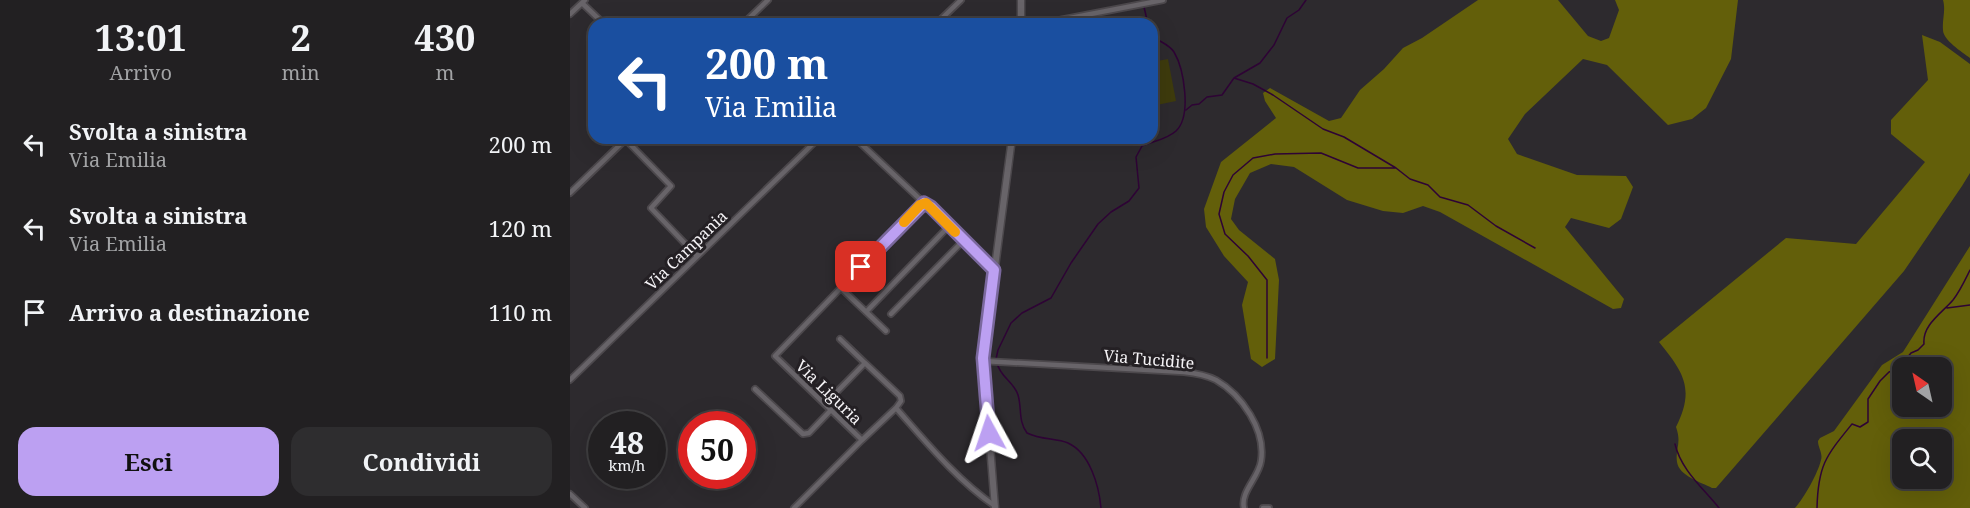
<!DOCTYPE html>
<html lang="it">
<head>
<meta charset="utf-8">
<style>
  body { margin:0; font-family:"Noto Serif",serif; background:#2e2d2f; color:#f1f3f6; height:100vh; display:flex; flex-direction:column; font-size:22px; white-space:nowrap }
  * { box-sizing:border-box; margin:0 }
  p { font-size:20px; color:#a2a3a5 }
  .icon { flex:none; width:33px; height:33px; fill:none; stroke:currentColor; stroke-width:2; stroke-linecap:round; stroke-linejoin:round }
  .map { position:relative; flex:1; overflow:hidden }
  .sheet { display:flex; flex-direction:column; background:#222022; width:570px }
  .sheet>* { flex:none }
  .hud { position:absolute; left:18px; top:18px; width:570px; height:126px; border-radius:18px; box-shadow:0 6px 24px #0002,0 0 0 2px #3f3e40; background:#1a4fa0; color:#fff; overflow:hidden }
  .needle { width:39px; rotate:326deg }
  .controls { position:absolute; left:1322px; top:357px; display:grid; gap:12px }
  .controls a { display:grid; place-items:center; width:60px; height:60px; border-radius:12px; background:#222022; box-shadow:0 6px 24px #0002,0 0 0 2px #3f3e40; font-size:30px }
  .speed { position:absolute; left:18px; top:411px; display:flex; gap:12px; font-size:30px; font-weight:700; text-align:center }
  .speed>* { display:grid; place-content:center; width:78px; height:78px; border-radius:50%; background:#222022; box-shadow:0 6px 24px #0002,0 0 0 2px #3f3e40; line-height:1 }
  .speed small { font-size:15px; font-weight:400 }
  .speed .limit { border:9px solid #d22; background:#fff; color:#111 }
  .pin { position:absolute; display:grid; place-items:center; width:51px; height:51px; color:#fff; margin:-26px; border-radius:12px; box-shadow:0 3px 9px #0006 }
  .me { position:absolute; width:66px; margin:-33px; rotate:355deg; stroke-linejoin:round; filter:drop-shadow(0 0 4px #0008) }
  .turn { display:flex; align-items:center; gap:21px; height:126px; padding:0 18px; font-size:27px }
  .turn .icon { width:78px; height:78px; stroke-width:2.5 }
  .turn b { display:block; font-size:42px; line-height:51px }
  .eta { display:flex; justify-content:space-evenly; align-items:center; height:102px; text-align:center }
  .eta b { font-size:36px; font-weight:700; line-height:42px }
  .cta { display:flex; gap:12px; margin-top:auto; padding:12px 18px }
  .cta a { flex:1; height:69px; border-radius:18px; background:#bca0f2; color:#111; font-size:24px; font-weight:700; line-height:69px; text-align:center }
  .cta a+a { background:#2e2d2f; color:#f1f3f6 }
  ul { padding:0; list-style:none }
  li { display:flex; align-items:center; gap:18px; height:84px; padding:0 18px }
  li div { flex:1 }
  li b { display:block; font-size:22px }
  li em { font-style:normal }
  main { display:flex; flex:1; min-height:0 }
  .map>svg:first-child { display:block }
  .green { fill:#3e3b0d }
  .forest { fill:#635f0a; fill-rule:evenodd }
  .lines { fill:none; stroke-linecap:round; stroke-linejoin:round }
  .stream { stroke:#2e0335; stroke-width:1.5 }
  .minor-casing { stroke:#4c484c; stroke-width:8 }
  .secondary-casing { stroke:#4c484c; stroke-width:9 }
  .minor { stroke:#686469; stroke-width:4.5 }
  .secondary { stroke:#686469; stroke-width:6 }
  .route-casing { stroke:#7a689d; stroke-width:15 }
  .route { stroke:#bca0f2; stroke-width:10 }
  .slow { stroke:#f59e0b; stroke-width:10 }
  .labels { text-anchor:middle; stroke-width:6; stroke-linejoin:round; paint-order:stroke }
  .street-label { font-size:16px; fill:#f5f3f6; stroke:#242024 }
</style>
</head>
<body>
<main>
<section class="sheet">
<div class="eta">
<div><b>13:01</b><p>Arrivo</p></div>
<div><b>2</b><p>min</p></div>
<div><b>430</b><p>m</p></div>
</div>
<ul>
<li><svg class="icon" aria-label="left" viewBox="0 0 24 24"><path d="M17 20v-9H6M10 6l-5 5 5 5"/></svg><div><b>Svolta a sinistra</b><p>Via Emilia</p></div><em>200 m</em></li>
<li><svg class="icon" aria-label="left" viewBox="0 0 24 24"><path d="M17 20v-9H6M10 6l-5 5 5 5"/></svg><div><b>Svolta a sinistra</b><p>Via Emilia</p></div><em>120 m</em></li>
<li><svg class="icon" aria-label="arrive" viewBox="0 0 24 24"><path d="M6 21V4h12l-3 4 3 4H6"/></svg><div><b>Arrivo a destinazione</b></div><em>110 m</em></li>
</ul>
<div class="cta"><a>Esci</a><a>Condividi</a></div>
</section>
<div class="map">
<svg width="1400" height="508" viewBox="0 0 1400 508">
  <rect width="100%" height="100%" fill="#2d2a2e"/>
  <path class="green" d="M 598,59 L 606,101 L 582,106 L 582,62 Z"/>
  <path class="forest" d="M 908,0 L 988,0 L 1018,36 L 1031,41 L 1039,38 L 1049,10 L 1045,0 L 1168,0 L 1161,59 L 1136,108 L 1122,119 L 1098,125 L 1037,65 L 1013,59 L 955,114 L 938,139 L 947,154 L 1007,175 L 1056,176 L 1063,187 L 1051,219 L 1039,228 L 1001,218 L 995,227 L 1054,299 L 1051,308 L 1043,309 L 870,212 L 853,206 L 833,213 L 813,211 L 777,200 L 724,167 L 701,164 L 680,173 L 665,199 L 661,219 L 669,230 L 705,259 L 709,280 L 705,359 L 692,367 L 681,359 L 672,305 L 678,282 L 654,256 L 636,227 L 634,209 L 651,162 L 706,118 L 695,101 L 693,93 L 700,88 L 759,121 L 771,118 L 790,90 L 814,69 L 833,48 L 852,38 Z
    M 1373,0 L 1400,0 L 1400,58 C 1392,52 1373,40 1373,30 C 1372,19 1376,11 1373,0 Z
    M 1352,35 L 1370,42 L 1400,64 L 1400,173 L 1392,186 L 1334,271 L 1146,488 L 1142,488 C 1131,482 1109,476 1107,462 C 1105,448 1112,444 1106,427 C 1125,389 1114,373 1089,342 L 1216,238 L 1286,244 L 1355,162 L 1321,134 L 1321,120 L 1358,80 Z
    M 1400,246 L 1400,508 L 1225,508 C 1234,498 1248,473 1251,460 C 1253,453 1248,448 1248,441 L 1250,438 L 1264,431 L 1312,365 L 1333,352 ZM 1332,368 L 1371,368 L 1371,406 L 1332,406 ZM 1332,440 L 1371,440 L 1371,478 L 1332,478 Z"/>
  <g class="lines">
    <path class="stream" d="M 574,7 L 578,24
      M 664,78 L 683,84 L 703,95 L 753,129 L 774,137 L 826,168 L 840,179 L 858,185 L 870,197 L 898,205 L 926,226 L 965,248
      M 616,110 L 622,105 L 629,104 L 637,97 L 652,95 L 664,78 L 690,63 L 704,45 L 717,18 L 729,10 L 736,0
      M 1377,308 L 1400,305
      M 697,358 L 697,280 L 678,256 L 655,234 L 649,214 L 654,192 L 663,175 L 683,158 L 705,154 L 751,153 L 788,168 L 826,168
      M 426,359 L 428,350 L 441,323 L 452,313 L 481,298 L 501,263 L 528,224 L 541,212 L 559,201 L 569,188 L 566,157 L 572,146 C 583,141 596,140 606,131 C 622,116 614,69 604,52 C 598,43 588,42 582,35
      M 427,363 C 430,377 444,382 448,395 C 452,408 448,421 457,433 C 471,440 486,438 498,443 C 520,453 529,486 531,508
      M 1105,444 C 1111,470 1133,488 1149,508
      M 1247,508 C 1248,465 1256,456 1282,424 L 1290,427 L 1298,422 L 1298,399 L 1310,381 L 1319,372 L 1328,369 L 1341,353 L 1348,350 L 1354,344 C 1352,325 1372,313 1383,300 C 1390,291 1395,280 1400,270"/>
    <g class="minor-casing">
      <path id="minor" d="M 12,3 L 34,24
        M 0,14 L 15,0
        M 173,24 L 198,0
        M 366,24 L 391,0
        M 469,24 L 593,0
        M 285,138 L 354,203
        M 56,140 L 101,186 L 81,208 L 127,256
        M 0,193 L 56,139
        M 424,270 L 409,257 L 361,207 L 356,203 L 352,204 L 205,356 L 292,440 L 326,408 C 356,442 387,480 425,506
        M 271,288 L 316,331
        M 296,312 L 379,226
        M 321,314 L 390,244 L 392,239
        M 270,339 L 295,363
        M 413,361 L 614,372 C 624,373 636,375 646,380 C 672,395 696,430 691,461 C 689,477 670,492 674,508
        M 0,380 L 249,138
        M 185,389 L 233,434 L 239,433 L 261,410
        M 255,404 L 295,363 L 330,396 L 331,401 L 326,408
        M 0,494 L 15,508
        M 224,508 L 292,440
        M 693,508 L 699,508"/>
    </g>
    <g class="secondary-casing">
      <path id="secondary" d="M 451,0 L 451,24
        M 425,508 L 413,358 L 442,138"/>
    </g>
    <use href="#minor" class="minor"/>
    <use href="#secondary" class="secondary"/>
  </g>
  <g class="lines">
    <g class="route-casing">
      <path id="route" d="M 291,267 L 354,203 L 361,207 L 424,270 L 413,358 L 419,433"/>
    </g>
    <use href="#route" class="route"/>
    <path class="slow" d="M 334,222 L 350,205 L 356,203 L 385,232"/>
  </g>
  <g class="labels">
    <g class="street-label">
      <text transform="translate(116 250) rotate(-44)" y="6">Via Campania</text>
      <text transform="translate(579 359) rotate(5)" y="6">Via Tucidite</text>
      <text transform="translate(259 392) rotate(44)" y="6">Via Liguria</text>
    </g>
  </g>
</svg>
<div class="controls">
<a><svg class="needle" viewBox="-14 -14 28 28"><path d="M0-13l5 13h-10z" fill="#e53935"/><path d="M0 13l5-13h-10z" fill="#a2a3a5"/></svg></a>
<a><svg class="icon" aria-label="search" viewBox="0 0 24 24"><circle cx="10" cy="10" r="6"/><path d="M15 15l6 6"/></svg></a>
</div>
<div class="speed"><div>48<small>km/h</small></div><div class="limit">50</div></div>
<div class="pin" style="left:291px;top:267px;background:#d93025"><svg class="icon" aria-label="arrive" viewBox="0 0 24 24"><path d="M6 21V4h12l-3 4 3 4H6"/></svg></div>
<svg class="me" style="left:419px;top:433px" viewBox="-20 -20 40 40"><path d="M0-17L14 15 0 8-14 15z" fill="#bca0f2" stroke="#fff" stroke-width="4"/></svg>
<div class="hud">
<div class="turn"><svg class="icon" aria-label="left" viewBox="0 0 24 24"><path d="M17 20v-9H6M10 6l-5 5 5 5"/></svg><div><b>200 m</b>Via Emilia</div></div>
</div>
</div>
</main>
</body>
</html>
